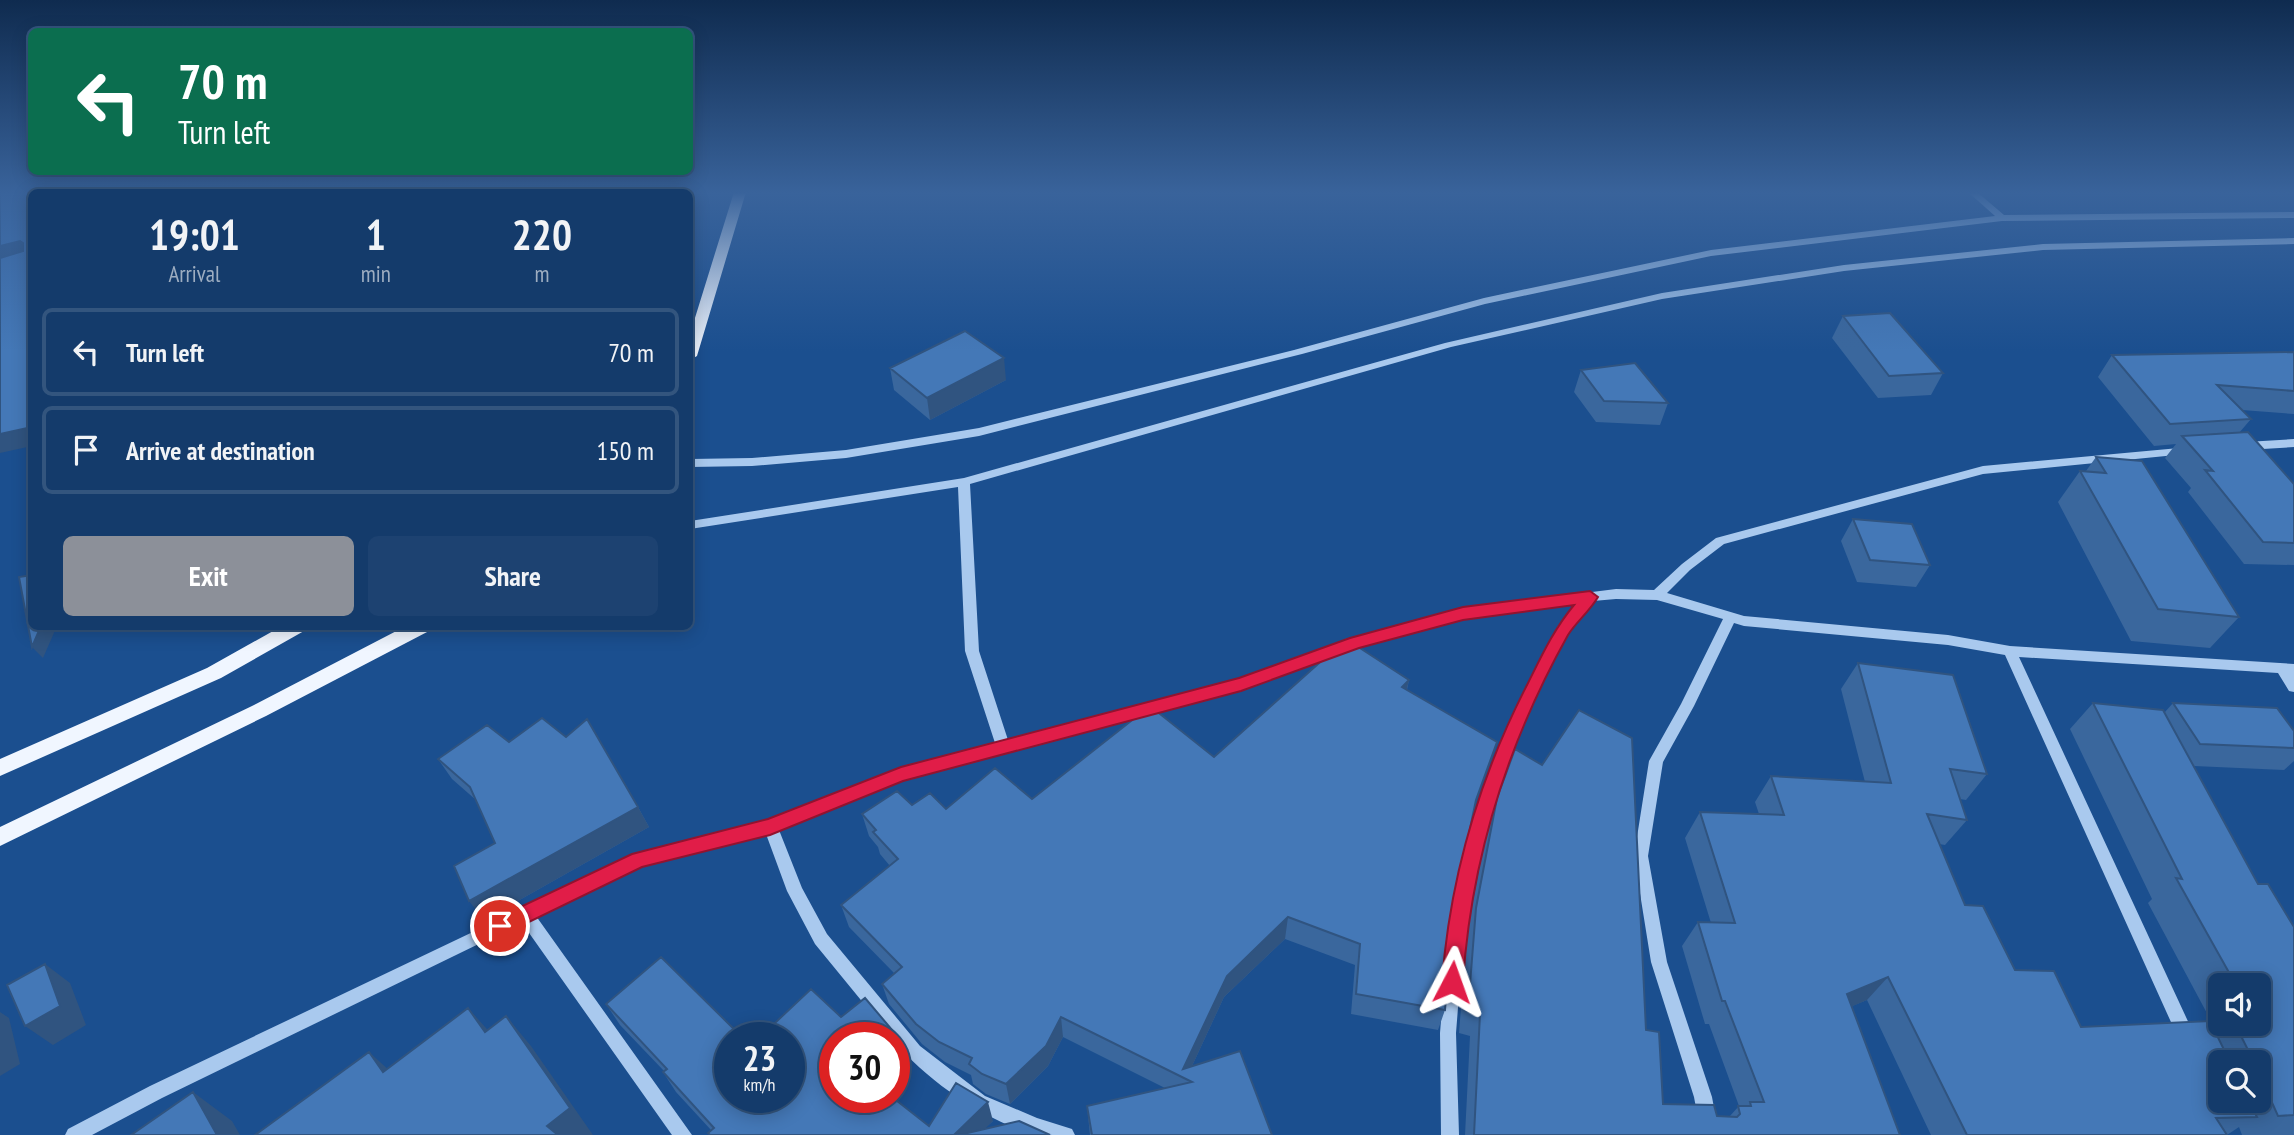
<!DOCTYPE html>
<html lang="en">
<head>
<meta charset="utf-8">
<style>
  body { margin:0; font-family:"PT Sans Narrow",sans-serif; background:#1d4271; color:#f1f3f6; height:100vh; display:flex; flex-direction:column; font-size:26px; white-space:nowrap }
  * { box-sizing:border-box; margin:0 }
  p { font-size:23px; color:#9dadc1 }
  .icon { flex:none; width:38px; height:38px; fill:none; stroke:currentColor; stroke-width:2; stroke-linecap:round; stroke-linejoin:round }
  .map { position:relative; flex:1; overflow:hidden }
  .sheet { position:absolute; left:28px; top:189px; width:665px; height:441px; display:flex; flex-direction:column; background:#143b6b; border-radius:10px; box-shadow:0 4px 18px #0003,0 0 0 2px #33557e }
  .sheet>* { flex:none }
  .hud { position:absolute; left:28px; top:28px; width:665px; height:147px; border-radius:10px; box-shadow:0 4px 18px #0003,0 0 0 2px #33557e; background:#0b6e4f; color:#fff; overflow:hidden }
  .buttons { position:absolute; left:2208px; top:973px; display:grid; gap:14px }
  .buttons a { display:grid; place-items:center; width:63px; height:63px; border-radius:10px; background:#143b6b; box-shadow:0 4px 18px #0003,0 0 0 2px #33557e; font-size:35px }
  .speed { position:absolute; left:714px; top:1022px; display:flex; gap:14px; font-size:35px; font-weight:700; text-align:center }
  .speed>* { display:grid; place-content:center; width:91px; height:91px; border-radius:50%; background:#143b6b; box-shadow:0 4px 18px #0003,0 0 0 2px #33557e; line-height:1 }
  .speed small { font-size:18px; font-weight:400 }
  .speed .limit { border:10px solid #d22; background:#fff; color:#111 }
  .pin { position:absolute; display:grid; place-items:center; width:60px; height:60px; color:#fff; margin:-30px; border:4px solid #fff; border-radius:50%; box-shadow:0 2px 7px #0007 }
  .me { position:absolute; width:77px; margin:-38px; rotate:4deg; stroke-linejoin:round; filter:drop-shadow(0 0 5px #0008) }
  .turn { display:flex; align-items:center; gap:24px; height:147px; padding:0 35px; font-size:32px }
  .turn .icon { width:91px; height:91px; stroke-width:2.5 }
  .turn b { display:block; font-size:49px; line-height:60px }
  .eta { display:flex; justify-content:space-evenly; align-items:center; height:119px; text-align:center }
  .eta b { font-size:42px; font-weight:800; line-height:49px }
  .action { display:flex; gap:14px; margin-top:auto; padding:14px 35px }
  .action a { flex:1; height:80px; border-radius:10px; background:#8c9099; color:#fff; font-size:28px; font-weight:800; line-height:80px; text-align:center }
  .action a+a { background:#1d4271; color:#f1f3f6 }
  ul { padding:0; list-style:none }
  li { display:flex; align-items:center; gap:21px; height:88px; margin:0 14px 10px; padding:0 21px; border:4px solid #33557e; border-radius:10px }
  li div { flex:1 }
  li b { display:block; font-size:26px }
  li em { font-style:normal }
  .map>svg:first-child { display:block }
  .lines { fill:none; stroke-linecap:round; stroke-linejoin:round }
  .minor { fill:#a9c9ee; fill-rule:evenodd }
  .major { fill:#f0f6ff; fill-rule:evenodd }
  .wall { fill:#3a679d; fill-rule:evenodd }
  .shaded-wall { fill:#305480 }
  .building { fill:#4478b7; stroke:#305480; stroke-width:2 }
  .route { fill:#e11d48; stroke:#92132f; stroke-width:2 }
</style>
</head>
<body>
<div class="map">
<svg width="2294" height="1135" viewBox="0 0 2294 1135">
  <rect width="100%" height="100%" fill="#1b4f8f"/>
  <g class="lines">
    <path class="minor" d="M 1968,192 L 1977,192 L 2004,215 L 2294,212 L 2294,218 L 2002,221 L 1711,256 L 1485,304 L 1302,354 L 979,436 L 846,458 L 752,466 L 690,467 L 690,459 L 752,458 L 846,450 L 979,428 L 1294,350 L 1484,298 L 1711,250 L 1995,216 Z
      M 2294,238 L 2294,244 L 2043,250 L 1844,271 L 1662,299 L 1451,347 L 970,484 L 979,651 L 1008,740 L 1239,679 L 1350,640 L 1463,608 L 1616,589 L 1654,590 L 1682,564 L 1716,538 L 1983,466 L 2190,447 L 2192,450 L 2186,454 L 1983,474 L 1724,544 L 1690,570 L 1667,593 L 1744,616 L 1948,635 L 2010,646 L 2294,664 L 2294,692 L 2289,691 L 2278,673 L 2019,657 L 2192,1030 L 2194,1036 L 2192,1042 L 2186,1044 L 2180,1042 L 2005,655 L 1948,645 L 1744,626 L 1734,623 L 1694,706 L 1663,762 L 1648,856 L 1667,962 L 1712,1097 L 1719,1135 L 1701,1135 L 1694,1097 L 1651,962 L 1634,856 L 1649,761 L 1681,704 L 1723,619 L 1657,600 L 1616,599 L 1593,601 L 1568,632 L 1519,731 L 1485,823 L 1464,932 L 1456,1033 L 1459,1135 L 1441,1135 L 1440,1033 L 1448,932 L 1471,823 L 1505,731 L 1558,626 L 1577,603 L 1463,618 L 1358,647 L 1241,689 L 903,779 L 779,830 L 802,888 L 827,934 L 920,1046 L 985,1096 L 1037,1118 L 1072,1129 L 1075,1135 C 1062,1135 1044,1135 1032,1134 C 983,1119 926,1080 894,1041 L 894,1038 L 892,1038 L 815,944 L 787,891 L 766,834 L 642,866 L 536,916 L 692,1135 L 672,1135 L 522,923 L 162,1098 L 92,1135 L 65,1135 L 68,1129 L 150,1086 L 634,855 L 768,821 L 901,768 L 995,743 L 965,651 L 958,487 L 690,529 L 690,521 L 964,478 L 1445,343 L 1662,293 L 1844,265 L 2043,244 Z
      M 2294,439 L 2294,447 L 2246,450 L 2240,446 L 2246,442 Z"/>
    <path class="major" d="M 734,192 L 746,192 L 697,356 L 690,360 L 690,334 Z
      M 282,626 L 307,626 L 304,631 L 221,678 L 0,776 L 0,759 L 207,668 Z
      M 406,626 L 432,626 L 429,631 L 266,716 L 0,846 L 0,827 L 252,706 Z"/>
  </g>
  <path class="wall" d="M 0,192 L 572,192 L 32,192 L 0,453 Z
    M 1843,316 L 1943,373 L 1931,395 L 1878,398 L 1832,338 Z
    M 2294,352 L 2294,414 L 2242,410 L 2251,419 L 2239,433 L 2294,484 L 2294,565 L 2244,564 L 2188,492 L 2191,488 L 2165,458 L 2176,444 L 2154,446 L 2098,377 L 2112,355 Z
    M 890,368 L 1006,380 L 930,420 L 894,390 Z
    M 1581,370 L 1668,403 L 1660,425 L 1596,422 L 1574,392 Z
    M 2096,457 L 2239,617 L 2210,648 L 2131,641 L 2058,502 L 2080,471 L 2086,471 Z
    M 1853,519 L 1930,565 L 1916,587 L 1857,582 L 1841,541 Z
    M 1858,663 L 1987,774 L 1966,800 L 1960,799 L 1967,820 L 1945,845 L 1939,844 L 1965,905 L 2015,970 L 2081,1027 L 2217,1032 L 2148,903 L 2152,899 L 2070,729 L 2093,703 L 2165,712 L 2173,703 L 2294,731 L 2294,761 L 2284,770 L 2194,766 L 2258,884 L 2294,927 L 2294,1135 L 2242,1135 L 2239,1127 L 2227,1135 L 1931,1135 L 1867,1000 L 1852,1006 L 1900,1135 L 1465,1135 L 1470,1036 L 1459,1033 L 1467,932 L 1488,824 L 1515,749 L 1646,1030 L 1663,1104 L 1717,1116 L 1729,1117 L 1739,1106 L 1709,1024 L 1705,1024 L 1682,946 L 1698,922 L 1711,923 L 1685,838 L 1700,812 L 1759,814 L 1755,802 L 1771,776 L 1865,782 L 1841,689 ZM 2221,985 L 2259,985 L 2259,1024 L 2221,1024 ZM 2221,1062 L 2259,1062 L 2259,1101 L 2221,1101 Z
    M 1409,680 L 1407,690 L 1497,742 L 1475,804 L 1453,910 L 1445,1010 L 1438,1030 L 1351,1014 L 1355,965 L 1285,939 L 1224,997 L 1192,1066 L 1272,1135 L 1090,1135 L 1087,1106 L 1165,1088 L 1063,1037 L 1048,1066 L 1010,1104 L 986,1094 L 973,1084 L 971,1075 L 945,1062 L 922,1044 L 889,1004 L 882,984 L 894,973 L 849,927 L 841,905 L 890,866 L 880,854 L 878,847 L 869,836 L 862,814 L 912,805 L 946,809 L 1032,799 L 1214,757 Z
    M 509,742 L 638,807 L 649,827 L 484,920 L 495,843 L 476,800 L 452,779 L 438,759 Z
    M 606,1004 L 730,1097 L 841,1017 L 898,1037 L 905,1057 L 835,1097 L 929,1126 L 993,1121 L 984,1129 L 711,1130 L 676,1092 L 663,1072 L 664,1071 L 620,1025 Z"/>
  <path class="shaded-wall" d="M 20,241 L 31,256 L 0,265 L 0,246 Z
    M 1004,358 L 1006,380 L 930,420 L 927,398 Z
    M 32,427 L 32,446 L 0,453 L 0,434 Z
    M 41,626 L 57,626 L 43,658 L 32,647 Z
    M 1409,680 L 1403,704 L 1402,687 Z
    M 638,807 L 649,827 L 484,920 L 469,901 Z
    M 1288,917 L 1285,939 L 1224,997 L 1186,1079 L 1183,1069 L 1227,976 Z
    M 45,964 L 70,983 L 86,1025 L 53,1045 L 25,1026 Z
    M 1888,977 L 1867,1000 L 1827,1017 L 1847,994 Z
    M 468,1008 L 495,1038 L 485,1032 Z
    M 0,1012 L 9,1018 L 20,1064 L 0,1076 Z
    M 506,1016 L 531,1046 L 593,1135 L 556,1135 L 547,1126 Z
    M 1061,1017 L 1063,1037 L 1048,1066 L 1010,1104 L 1006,1084 Z
    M 898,1037 L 905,1057 L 894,1068 L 894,1041 Z
    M 369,1052 L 401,1081 L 383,1072 Z
    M 193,1092 L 232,1121 L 240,1135 L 217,1135 Z
    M 988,1102 L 993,1121 L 978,1135 L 954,1135 Z"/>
  <path class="building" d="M 0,192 L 118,192 L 32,192 L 32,427 L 0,434 L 0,258 L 23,251 L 23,243 L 20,241 L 0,246 Z
    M 1890,313 L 1943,373 L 1889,376 L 1843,316 Z
    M 965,331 L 1004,358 L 927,398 L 890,368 Z
    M 2294,352 L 2294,391 L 2217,385 L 2251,419 L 2170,424 L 2112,355 Z
    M 1635,363 L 1668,403 L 1604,401 L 1581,370 Z
    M 2248,432 L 2294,484 L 2294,543 L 2263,542 L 2205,470 L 2213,471 L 2182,436 Z
    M 2096,457 L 2142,461 L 2239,617 L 2158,609 L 2080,471 L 2106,473 Z
    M 1853,519 L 1912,524 L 1930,565 L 1870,560 Z
    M 32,575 L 32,626 L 41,626 L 32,647 L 19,577 Z
    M 1346,639 L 1409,680 L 1402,687 L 1497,742 L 1476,800 L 1453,910 L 1445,1010 L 1356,994 L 1360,944 L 1288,917 L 1227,976 L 1183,1069 L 1240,1051 L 1272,1135 L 1092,1135 L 1087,1106 L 1192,1082 L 1061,1017 L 1046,1046 L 1006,1084 L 982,1074 L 969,1064 L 972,1058 L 939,1042 L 916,1024 L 882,984 L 902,967 L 841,905 L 898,859 L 873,832 L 876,830 L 862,814 L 897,791 L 912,805 L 930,793 L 946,809 L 995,768 L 1032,799 L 1150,706 L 1214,757 Z
    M 1858,663 L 1953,675 L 1987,774 L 1950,769 L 1967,820 L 1927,814 L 1965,905 L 1983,906 L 2015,970 L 2054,971 L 2081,1027 L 2210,1021 L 2230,1062 L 2221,1062 L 2221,1101 L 2249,1101 L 2257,1117 L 2216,1118 L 2227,1135 L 1967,1135 L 1888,977 L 1847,994 L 1900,1135 L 1474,1135 L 1480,1014 L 1468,1010 L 1476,908 L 1497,798 L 1515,749 L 1542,765 L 1579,710 L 1632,738 L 1646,1030 L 1659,1032 L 1663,1104 L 1714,1105 L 1717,1116 L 1737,1117 L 1740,1114 L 1738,1106 L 1751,1106 L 1750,1102 L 1764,1102 L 1725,1001 L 1722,1001 L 1698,922 L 1735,923 L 1700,812 L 1784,815 L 1771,776 L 1891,783 Z
    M 2093,703 L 2163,710 L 2258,884 L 2268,884 L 2294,927 L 2294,1115 L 2278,1116 L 2261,1078 L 2259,1078 L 2259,1062 L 2254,1062 L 2235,1024 L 2259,1024 L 2259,985 L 2236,985 L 2176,878 L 2182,879 Z
    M 2173,703 L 2277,708 L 2294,731 L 2294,748 L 2200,744 Z
    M 542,718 L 566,737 L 587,719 L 638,807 L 469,901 L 454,866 L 495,843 L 470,787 L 438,759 L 487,725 L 509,742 Z
    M 661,957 L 743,1038 L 730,1038 L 730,1097 L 789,1097 L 789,1038 L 759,1038 L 811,989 L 841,1017 L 865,998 L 898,1037 L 894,1041 L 894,1038 L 835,1038 L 835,1097 L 892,1097 L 929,1126 L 956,1083 L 988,1102 L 954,1135 L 710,1135 L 708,1133 L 714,1128 L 663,1072 L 667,1069 L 606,1004 Z
    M 45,964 L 60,1006 L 25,1026 L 7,985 Z
    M 468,1008 L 485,1032 L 506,1016 L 570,1108 L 547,1126 L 558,1135 L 255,1135 L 369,1052 L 383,1072 Z
    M 193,1092 L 217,1135 L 131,1135 Z
    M 1019,1121 L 1050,1135 L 959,1135 Z"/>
  <linearGradient id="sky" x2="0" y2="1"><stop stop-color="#0f2b4f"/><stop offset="0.55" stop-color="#39639b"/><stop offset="1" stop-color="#39639b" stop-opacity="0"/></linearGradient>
  <rect width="2294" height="351" fill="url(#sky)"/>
  <path class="route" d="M 1590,591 L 1598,597 C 1590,611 1576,622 1568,635 C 1507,744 1471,859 1463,982 L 1460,989 L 1452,992 L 1445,989 L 1442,982 C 1450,875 1479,778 1528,683 C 1542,655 1554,629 1574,605 L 1463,620 L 1359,648 L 1241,691 L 903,781 L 770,835 L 642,867 L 500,936 L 493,933 L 490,926 L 493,920 L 632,854 L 768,819 L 901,767 L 1239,678 L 1350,638 L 1463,607 Z"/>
</svg>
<div class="buttons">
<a><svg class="icon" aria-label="sound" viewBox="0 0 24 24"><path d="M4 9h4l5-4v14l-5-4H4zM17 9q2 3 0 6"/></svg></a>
<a><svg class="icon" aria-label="search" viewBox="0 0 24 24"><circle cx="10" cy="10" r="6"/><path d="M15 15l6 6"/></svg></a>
</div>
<div class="speed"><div>23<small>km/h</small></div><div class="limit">30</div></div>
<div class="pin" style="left:500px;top:926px;background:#d93025"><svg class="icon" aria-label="arrive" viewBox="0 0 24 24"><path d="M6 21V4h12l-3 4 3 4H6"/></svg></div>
<svg class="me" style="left:1452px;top:982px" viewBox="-20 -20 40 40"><path d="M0-17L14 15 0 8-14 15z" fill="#e11d48" stroke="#fff" stroke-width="4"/></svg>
<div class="hud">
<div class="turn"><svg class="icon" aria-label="left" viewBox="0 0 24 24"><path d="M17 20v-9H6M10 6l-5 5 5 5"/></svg><div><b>70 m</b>Turn left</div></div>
</div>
<section class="sheet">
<div class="eta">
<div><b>19:01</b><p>Arrival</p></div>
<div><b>1</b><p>min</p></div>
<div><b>220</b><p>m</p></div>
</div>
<ul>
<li><svg class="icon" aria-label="left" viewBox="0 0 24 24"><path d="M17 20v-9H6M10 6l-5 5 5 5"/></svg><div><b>Turn left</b></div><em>70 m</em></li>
<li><svg class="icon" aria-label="arrive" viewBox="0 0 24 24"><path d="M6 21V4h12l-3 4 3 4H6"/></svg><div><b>Arrive at destination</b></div><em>150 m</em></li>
</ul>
<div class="action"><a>Exit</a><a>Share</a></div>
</section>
</div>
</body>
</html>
